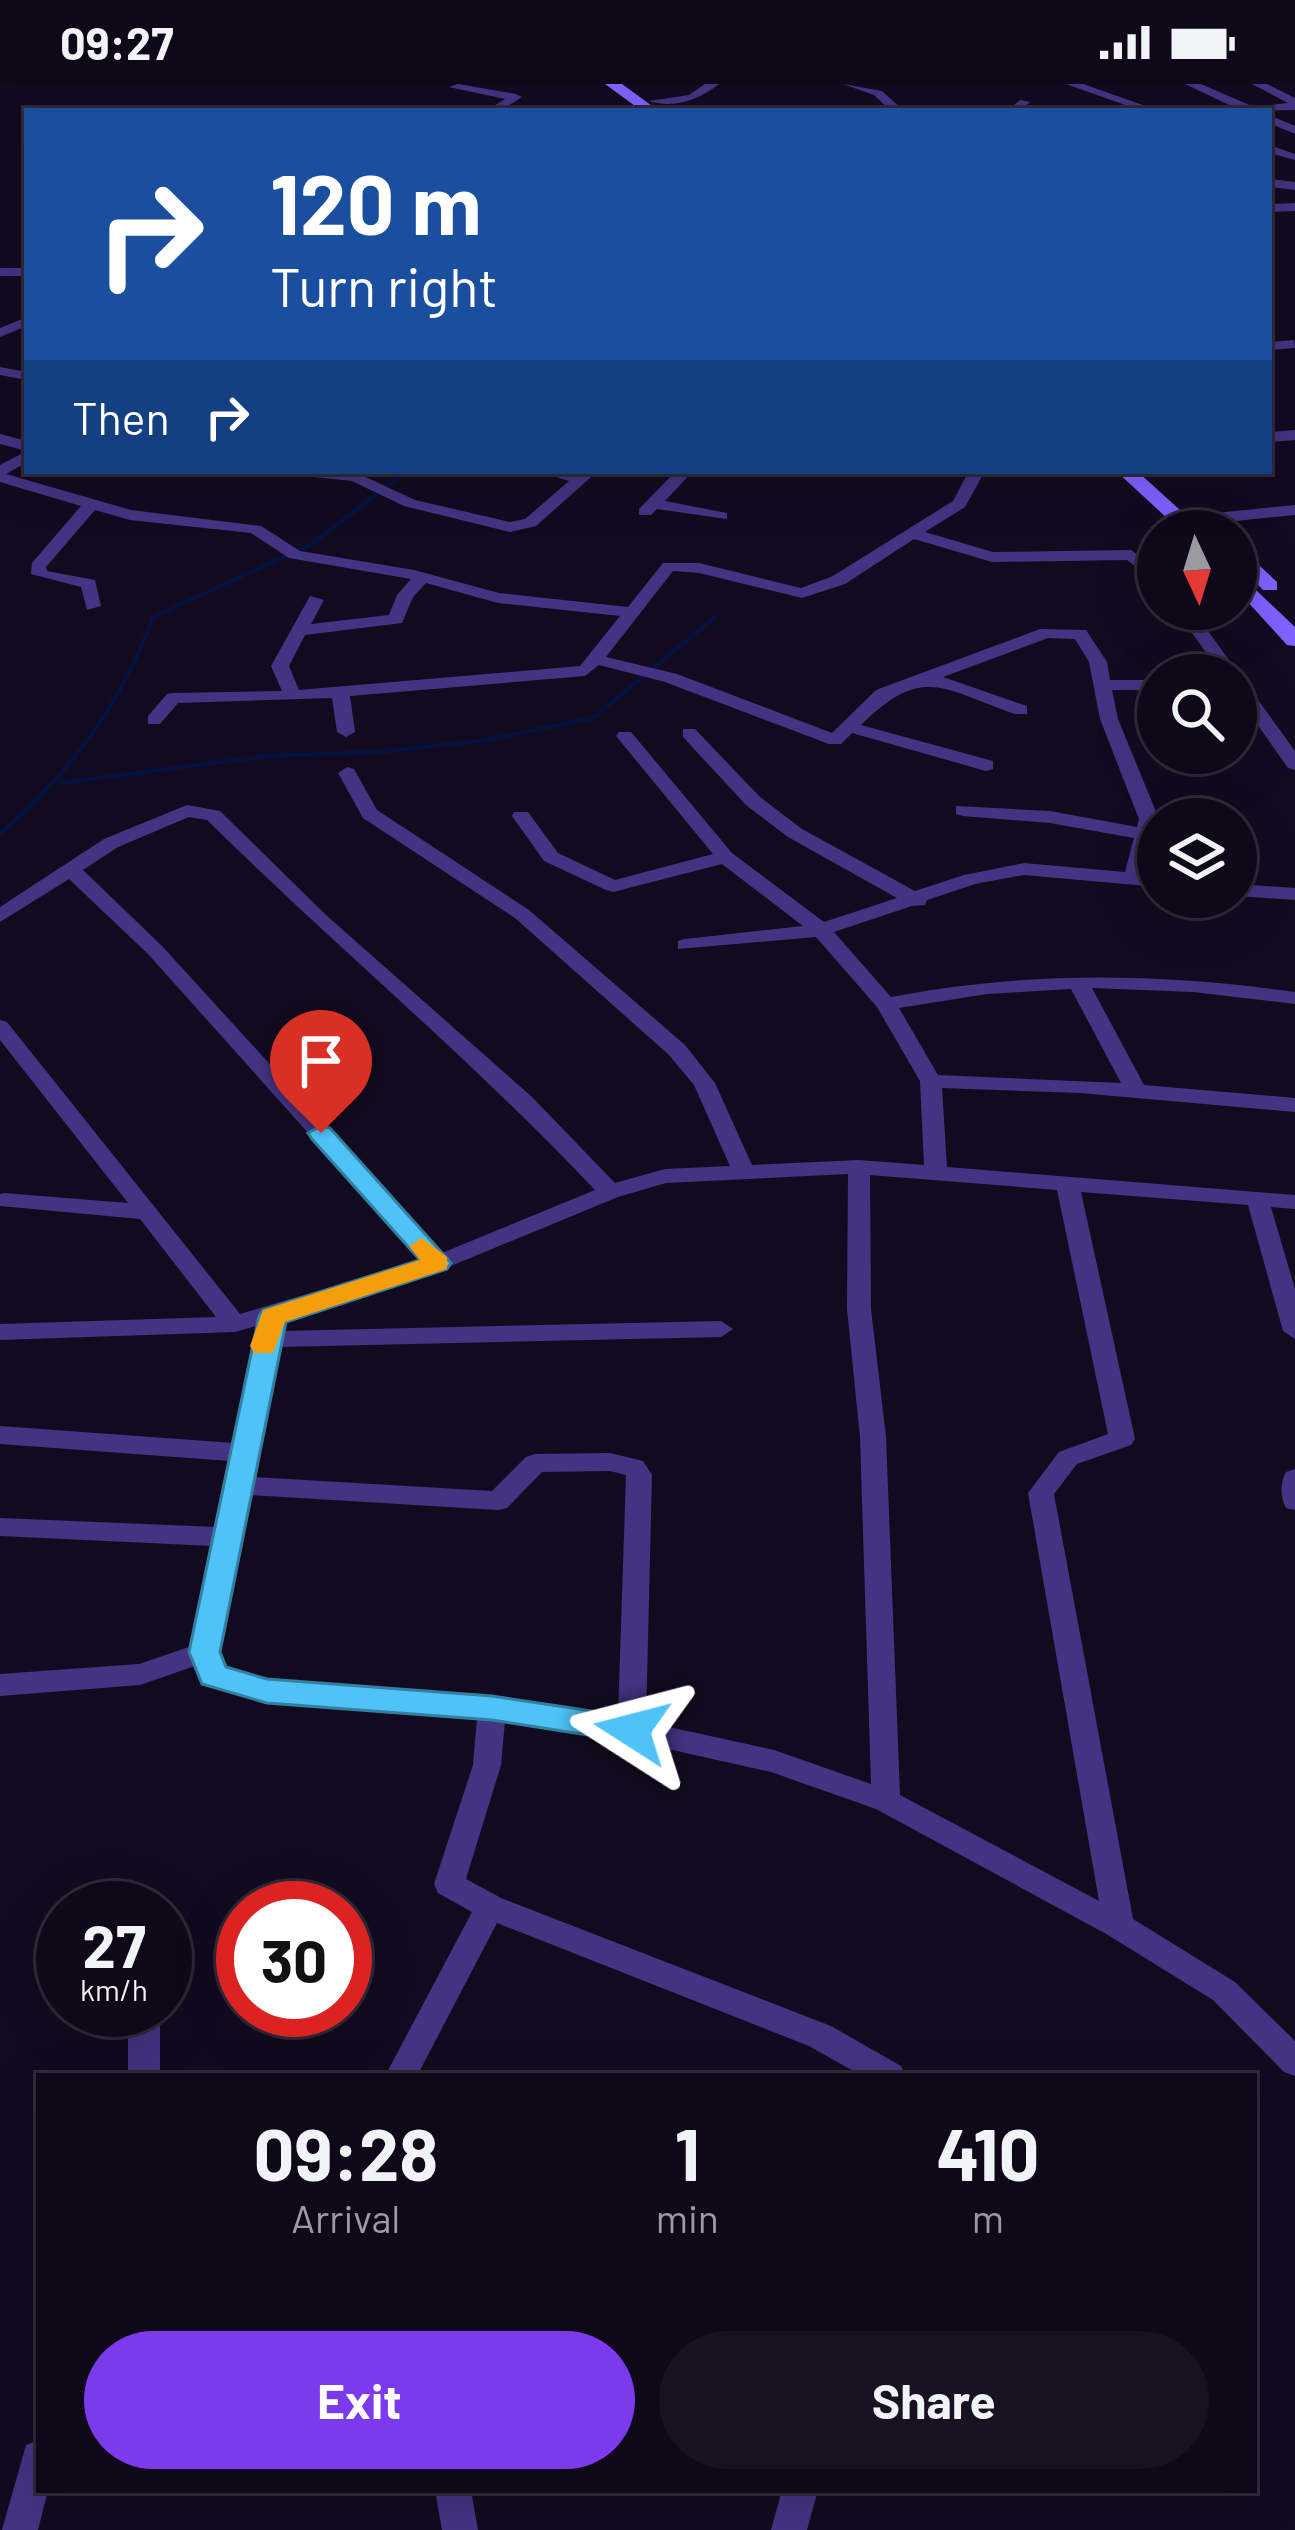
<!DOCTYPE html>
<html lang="en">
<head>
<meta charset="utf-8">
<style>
  body { margin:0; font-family:Barlow,sans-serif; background:#171121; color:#f1f3f6; height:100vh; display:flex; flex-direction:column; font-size:45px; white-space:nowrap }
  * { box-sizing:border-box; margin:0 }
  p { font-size:39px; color:#9b9aa2 }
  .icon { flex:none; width:66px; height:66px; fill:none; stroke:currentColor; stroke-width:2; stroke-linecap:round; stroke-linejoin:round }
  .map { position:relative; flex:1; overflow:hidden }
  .details { position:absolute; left:36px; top:1989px; width:1221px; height:420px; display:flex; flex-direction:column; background:#0e0818; border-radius:0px; box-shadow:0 12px 48px #0002,0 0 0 3px #2e2937 }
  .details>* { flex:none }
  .top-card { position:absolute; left:24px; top:24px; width:1248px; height:366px; border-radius:0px; box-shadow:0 12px 48px #0002,0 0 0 3px #2e2937; background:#1a4fa0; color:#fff; overflow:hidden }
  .needle { width:78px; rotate:176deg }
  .controls { position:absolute; left:1137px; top:426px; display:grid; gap:24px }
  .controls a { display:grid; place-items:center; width:120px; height:120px; border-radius:50%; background:#0e0818; box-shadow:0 12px 48px #0002,0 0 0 3px #2e2937; font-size:60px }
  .speed { position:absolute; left:36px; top:1797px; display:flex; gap:24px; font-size:60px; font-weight:700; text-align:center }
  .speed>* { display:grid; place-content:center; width:156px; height:156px; border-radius:50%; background:#0e0818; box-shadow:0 12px 48px #0002,0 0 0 3px #2e2937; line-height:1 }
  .speed small { font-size:30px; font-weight:400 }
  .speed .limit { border:18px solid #d22; background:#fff; color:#111 }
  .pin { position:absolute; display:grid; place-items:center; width:102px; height:102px; color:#fff; margin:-123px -51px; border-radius:50% 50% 50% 0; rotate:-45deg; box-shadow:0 0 12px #0007 }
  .pin .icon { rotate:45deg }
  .me { position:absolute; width:132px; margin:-66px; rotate:279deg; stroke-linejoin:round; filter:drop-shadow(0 0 9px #0008) }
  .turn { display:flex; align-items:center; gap:42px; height:252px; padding:0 48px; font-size:54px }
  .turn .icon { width:156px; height:156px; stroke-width:2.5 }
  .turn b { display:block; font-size:84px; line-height:102px }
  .then { display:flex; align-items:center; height:114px; padding:0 48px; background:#0003; gap:24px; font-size:45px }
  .eta { display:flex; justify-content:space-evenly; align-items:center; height:204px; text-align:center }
  .eta b { font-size:72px; font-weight:700; line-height:84px }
  .button { display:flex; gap:24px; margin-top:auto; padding:24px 48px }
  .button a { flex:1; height:138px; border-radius:72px; background:#7c3aed; color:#fff; font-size:48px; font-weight:700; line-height:138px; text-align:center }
  .button a+a { background:#171121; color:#f1f3f6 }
  .status { display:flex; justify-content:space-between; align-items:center; height:84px; padding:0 60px; background:#0e0818; direction:ltr }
  .status svg { height:33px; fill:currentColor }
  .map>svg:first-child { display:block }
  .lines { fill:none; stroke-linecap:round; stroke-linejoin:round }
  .stream { stroke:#06113e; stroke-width:4.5 }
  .minor { fill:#433382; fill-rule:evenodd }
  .secondary { fill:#7f61ff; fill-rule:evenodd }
  .route { fill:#4fc3f7; stroke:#337fa1; stroke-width:3 }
  .slow { fill:#f59e0b }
</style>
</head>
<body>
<div class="status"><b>09:27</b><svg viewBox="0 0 49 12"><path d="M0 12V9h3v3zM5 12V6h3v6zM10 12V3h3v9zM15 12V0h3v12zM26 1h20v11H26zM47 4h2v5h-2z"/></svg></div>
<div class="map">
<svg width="1295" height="2446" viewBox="0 0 1295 2446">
  <rect width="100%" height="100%" fill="#120b20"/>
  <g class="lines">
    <path class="stream" d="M 60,699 L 267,672 L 380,668 L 486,656 L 593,634 L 714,534
      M 0,750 C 70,688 121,622 153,533 L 312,460 L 399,393"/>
    <path class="minor" d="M 458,0 L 516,10 L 522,13 L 500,27 L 486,27 L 505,15 L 449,3 Z
      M 705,0 L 719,0 C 699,16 674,25 649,17 L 689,11 Z
      M 843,0 L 882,7 L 904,27 L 891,27 L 874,11 Z
      M 1066,0 L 1083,0 L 1160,27 L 1142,27 Z
      M 1185,0 L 1201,0 L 1254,23 L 1288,19 L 1252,0 L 1267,0 L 1295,14 L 1295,26 L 1242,27 Z
      M 1020,16 L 1030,18 L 1020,27 L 1007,27 Z
      M 1269,31 L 1295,42 L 1295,50 L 1269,39 Z
      M 1269,61 L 1295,70 L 1295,76 L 1269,69 Z
      M 1269,95 L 1295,98 L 1295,106 L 1269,103 Z
      M 1295,119 L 1295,127 L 1269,128 L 1269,120 Z
      M 0,184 L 27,184 L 27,192 L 0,192 Z
      M 27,233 L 27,242 L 0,253 L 0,244 Z
      M 1294,256 L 1295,264 L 1269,266 L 1269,258 Z
      M 0,283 L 27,288 L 27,296 L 0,291 Z
      M 1295,346 L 1295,356 L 1269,358 L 1269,348 Z
      M 0,350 L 27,357 L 27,367 L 0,360 Z
      M 27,367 L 27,378 L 6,390 L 131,426 L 261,442 L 300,467 L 414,486 L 499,509 L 628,523 L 663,479 L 699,479 L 801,504 L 833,492 L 953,417 L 969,387 L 985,387 L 965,423 L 925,448 L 993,468 L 1131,466 L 1158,486 L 1158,499 L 1127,476 L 992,478 L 914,455 L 845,500 L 802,514 L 699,489 L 673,487 L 606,573 L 677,590 L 832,649 L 876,606 L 1040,545 L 1086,546 L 1107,578 L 1110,596 L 1158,596 L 1158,606 L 1112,606 L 1118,635 L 1159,735 L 1144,790 L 1158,791 L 1158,803 L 1024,791 L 975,800 L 927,816 L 925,821 L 912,822 L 834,848 L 891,913 C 1026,887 1159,889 1295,908 L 1295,920 L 1193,908 L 1092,904 L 1144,1001 L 1295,1014 L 1295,1028 L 1080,1009 L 942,1004 L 947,1083 L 1295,1111 L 1295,1125 L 1271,1123 L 1295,1205 L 1295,1255 L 1283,1247 L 1248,1121 L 1081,1108 L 1135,1355 L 1131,1361 L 1077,1380 L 1054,1410 L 1133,1835 L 1235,1898 L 1295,1957 L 1295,1992 L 1284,1988 L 1213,1916 L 1108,1851 L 876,1725 L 771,1688 L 632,1657 L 505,1637 L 501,1681 L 466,1795 L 501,1814 L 831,1942 L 901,1982 L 906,1992 L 862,1992 L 809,1962 L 497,1839 L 417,1992 L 385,1992 L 472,1828 L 438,1809 L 434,1800 L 473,1681 L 477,1634 L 267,1618 L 203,1598 L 195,1582 L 140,1601 L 0,1612 L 0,1590 L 139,1580 L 192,1562 L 213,1462 L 0,1452 L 0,1434 L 217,1443 L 230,1377 L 0,1360 L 0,1342 L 234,1359 L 255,1259 L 253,1255 L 259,1241 L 235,1248 L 0,1256 L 0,1240 L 216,1233 L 140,1135 L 0,1122 L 0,1110 L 4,1109 L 128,1119 L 0,956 L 0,936 L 7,938 L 240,1230 L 422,1176 L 148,870 L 69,795 L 0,838 L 0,823 L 104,755 L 187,721 L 220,727 L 326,831 L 532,1013 L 615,1099 L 665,1085 L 730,1082 L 694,1001 L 669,971 L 515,834 L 363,734 L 338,689 L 347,683 L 354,685 L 377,726 L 529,826 L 685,961 L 715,999 L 752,1081 L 859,1076 L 924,1081 L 920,997 L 877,923 L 816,853 L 678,865 L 678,857 L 685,855 L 803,842 L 722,780 L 613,808 L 606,806 L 544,777 L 512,732 L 514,728 L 528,728 L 558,769 L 615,796 L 713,770 L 616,652 L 619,648 L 631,648 L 732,769 L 824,838 L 897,814 L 788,753 L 746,721 L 683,653 L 683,645 L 695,645 L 760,713 L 802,745 L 915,807 L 964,791 L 1024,779 L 1125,788 L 1134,754 L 1050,739 L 963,732 L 956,730 L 956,722 L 1050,727 L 1137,743 L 1139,735 L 1100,635 L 1089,578 L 1075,555 L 1048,554 L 943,593 L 1027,622 L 1027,630 L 1015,630 C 942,605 923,580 861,641 L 993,677 L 993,685 L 986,687 L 852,649 L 841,660 L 829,660 L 665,598 L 599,581 L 585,592 L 350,612 L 355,648 L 346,653 L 337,648 L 332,614 L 178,619 L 160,640 L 148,640 L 148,632 L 167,610 L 173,609 L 282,607 L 271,582 L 310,512 L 324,516 L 311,540 L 389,531 L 397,511 L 411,495 L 289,474 L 251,449 L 130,436 L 95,426 L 46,483 L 47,487 L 95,496 L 101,522 L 87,526 L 81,503 L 31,490 L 32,479 L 81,422 L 0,398 L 0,381 ZM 426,499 L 498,519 L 620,532 L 580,582 L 299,606 L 289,582 L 305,551 L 402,539 L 413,513 ZM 189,733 L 207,736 C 334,861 472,976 595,1106 L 442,1169 L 162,862 L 83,786 L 118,763 ZM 1071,905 L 1121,999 L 938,991 L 899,924 L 987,910 ZM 848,1090 L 847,1225 L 860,1353 L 871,1700 L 774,1666 L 646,1638 L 652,1391 L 643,1377 L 610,1369 L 535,1370 L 526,1373 L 492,1407 L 253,1393 L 279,1263 L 721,1253 L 733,1245 L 721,1237 L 282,1247 L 285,1233 L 446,1184 L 618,1113 L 666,1099 ZM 870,1091 L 1057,1106 L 1108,1350 L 1059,1368 L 1028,1409 L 1099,1817 L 900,1711 L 886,1353 L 871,1225 ZM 610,1387 L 626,1391 L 618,1633 L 492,1613 L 267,1596 L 224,1584 L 218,1568 L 239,1460 L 244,1453 L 242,1449 L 249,1411 L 498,1426 L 507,1424 L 542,1388 Z
      M 297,387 L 355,388 L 415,416 L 510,438 L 525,435 L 569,397 L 537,387 L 598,387 L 536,442 L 510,448 L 404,422 L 352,397 L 305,392 Z
      M 676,387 L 693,387 L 665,417 L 727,429 L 727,435 L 657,425 L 651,431 L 639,431 L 639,425 Z
      M 1295,421 L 1295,431 L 1206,440 L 1198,435 L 1206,430 Z
      M 1175,525 L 1192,525 L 1295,667 L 1295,686 L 1288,684 L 1236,610 L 1236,591 L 1222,591 Z
      M 1236,800 L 1295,804 L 1295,816 L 1236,812 Z
      M 1295,1385 L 1295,1426 L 1286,1424 C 1280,1413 1280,1398 1286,1388 Z
      M 116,1794 L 127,1797 L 144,1824 L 112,1824 L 101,1806 L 105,1797 Z
      M 128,1926 L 160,1926 L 160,1992 L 128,1992 Z
      M 39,2356 L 39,2406 L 48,2406 L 38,2446 L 2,2446 L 26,2361 Z
      M 435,2406 L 471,2406 L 478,2446 L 442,2446 Z
      M 782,2406 L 818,2406 L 807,2446 L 771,2446 Z"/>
    <path class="secondary" d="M 605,0 L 622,0 L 659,27 L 642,27 Z
      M 1116,387 L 1137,387 L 1203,447 L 1181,447 Z
      M 1236,460 L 1277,498 L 1277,506 L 1263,506 L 1236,478 Z
      M 1236,487 L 1295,543 L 1295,562 L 1287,561 L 1236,505 Z"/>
  </g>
  <path class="route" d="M 321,1042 L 330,1044 L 451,1179 L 447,1185 L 286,1238 L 220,1568 L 226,1583 L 267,1595 L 492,1612 L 632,1633 L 644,1637 L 649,1646 L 644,1655 L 632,1658 L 492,1636 L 267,1619 L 202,1600 L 189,1568 L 259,1232 L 263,1226 L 420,1176 L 312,1055 L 308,1049 Z"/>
  <path class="slow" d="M 422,1154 L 447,1173 L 447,1185 L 285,1238 L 273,1269 L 254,1269 L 250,1262 L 263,1226 L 420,1176 L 409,1162 Z"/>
</svg>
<div class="controls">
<a><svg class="needle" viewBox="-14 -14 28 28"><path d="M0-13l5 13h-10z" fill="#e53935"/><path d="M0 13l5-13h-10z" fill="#9b9aa2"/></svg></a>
<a><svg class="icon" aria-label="search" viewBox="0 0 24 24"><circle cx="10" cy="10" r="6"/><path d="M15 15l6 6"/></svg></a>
<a><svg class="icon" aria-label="layers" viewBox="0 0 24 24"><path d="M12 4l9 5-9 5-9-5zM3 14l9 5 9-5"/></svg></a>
</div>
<div class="speed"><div>27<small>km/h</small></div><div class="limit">30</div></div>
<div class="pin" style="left:321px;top:1049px;background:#d93025"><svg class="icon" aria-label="arrive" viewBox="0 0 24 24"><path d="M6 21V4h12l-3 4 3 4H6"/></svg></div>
<svg class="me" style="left:632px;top:1646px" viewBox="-20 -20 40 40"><path d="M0-17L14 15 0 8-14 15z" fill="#4fc3f7" stroke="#fff" stroke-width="4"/></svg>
<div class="top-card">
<div class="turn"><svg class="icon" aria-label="right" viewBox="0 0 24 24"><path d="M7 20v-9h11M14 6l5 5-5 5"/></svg><div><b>120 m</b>Turn right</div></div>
<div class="then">Then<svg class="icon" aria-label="right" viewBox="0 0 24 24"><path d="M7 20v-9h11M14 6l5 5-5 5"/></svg></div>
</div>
<section class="details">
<div class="eta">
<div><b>09:28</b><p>Arrival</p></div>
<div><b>1</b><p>min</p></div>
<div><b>410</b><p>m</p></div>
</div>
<div class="button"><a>Exit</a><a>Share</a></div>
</section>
</div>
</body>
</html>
